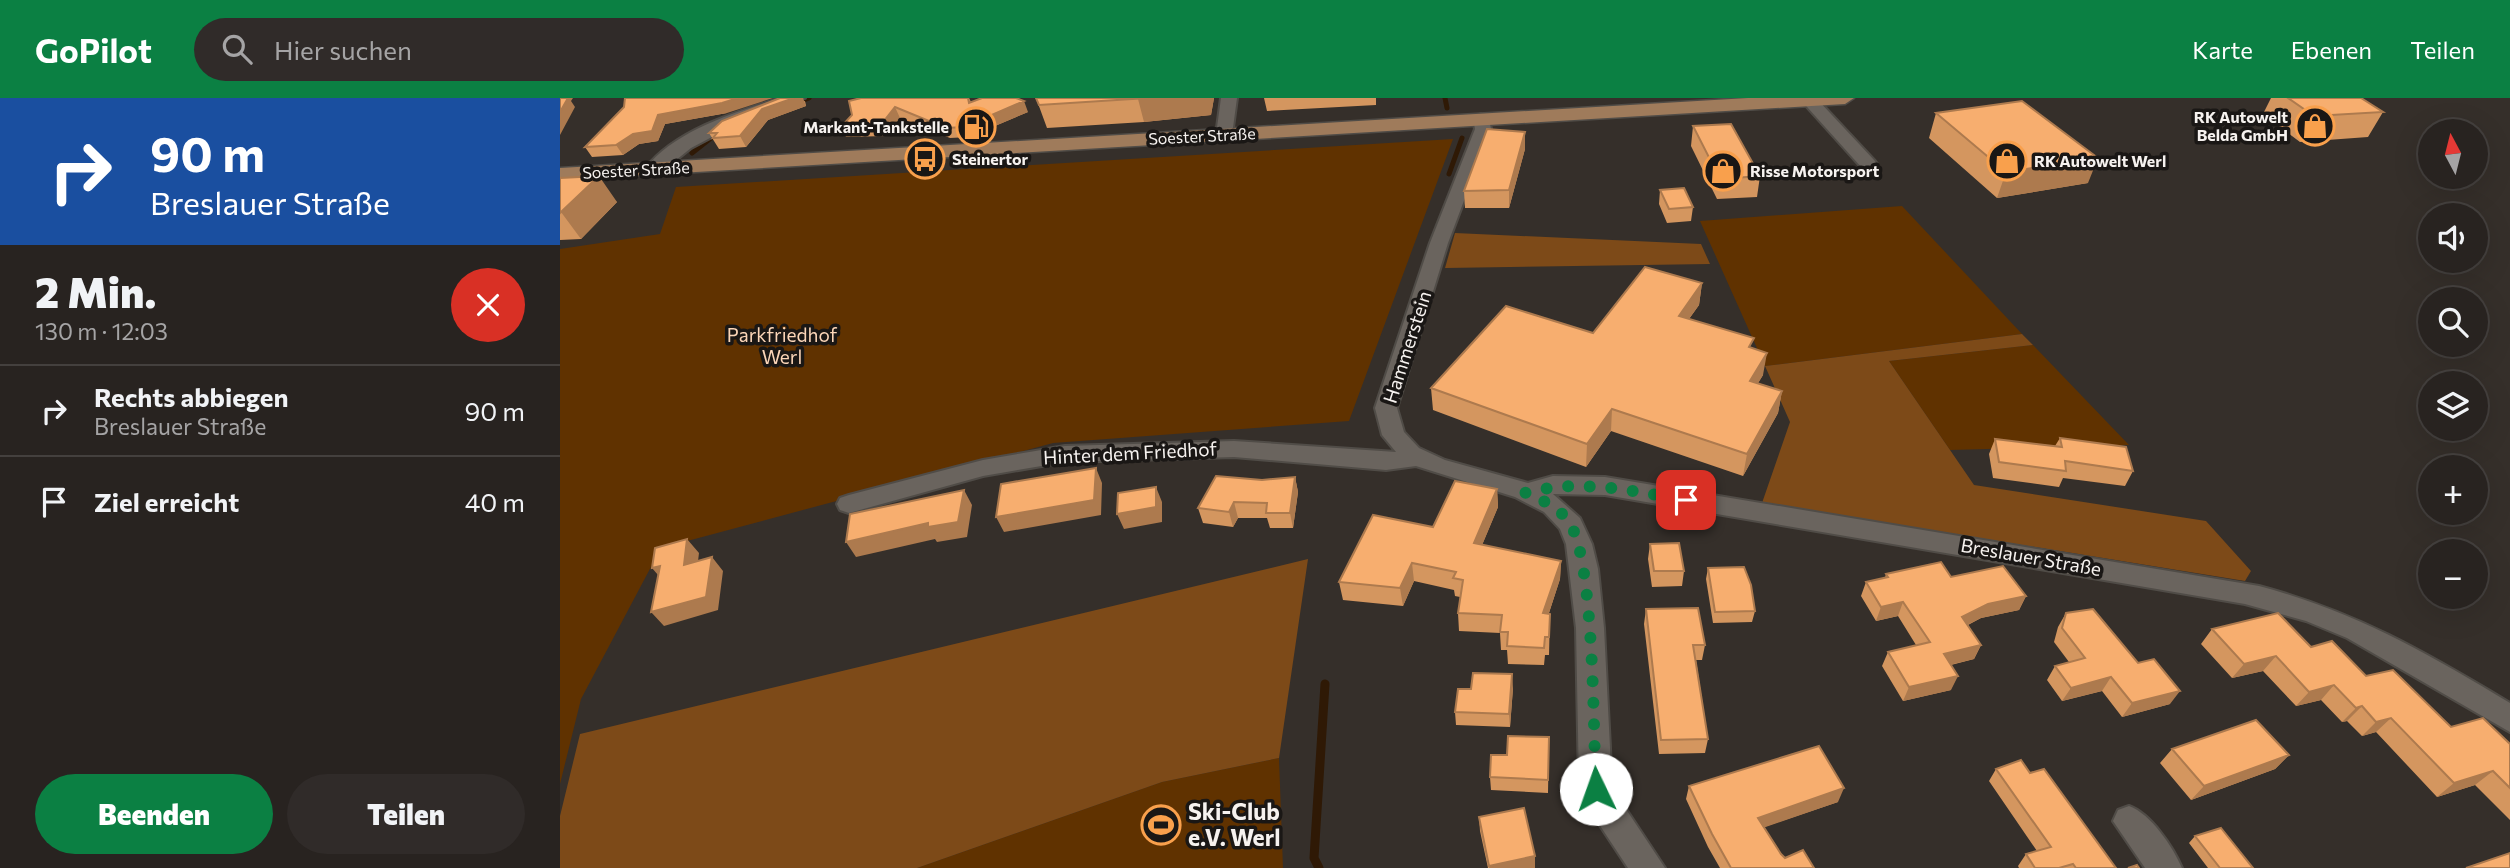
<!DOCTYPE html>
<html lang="de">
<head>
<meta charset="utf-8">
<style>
  body { margin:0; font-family:Commissioner,sans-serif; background:#302b29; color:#f1f3f6; height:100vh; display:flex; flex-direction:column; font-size:26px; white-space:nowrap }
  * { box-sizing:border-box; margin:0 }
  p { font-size:23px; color:#a5a4a5 }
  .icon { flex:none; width:38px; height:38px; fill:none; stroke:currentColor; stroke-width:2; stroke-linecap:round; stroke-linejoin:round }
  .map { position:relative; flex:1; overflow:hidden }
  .drawer { display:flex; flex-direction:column; background:#282320; width:560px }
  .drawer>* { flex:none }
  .top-card { background:#1a4fa0; color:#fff; overflow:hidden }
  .needle { width:46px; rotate:353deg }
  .buttons { position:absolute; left:1858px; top:21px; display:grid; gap:14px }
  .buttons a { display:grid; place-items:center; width:70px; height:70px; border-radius:50%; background:#282320; box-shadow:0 7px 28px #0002,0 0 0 2px #44403e; font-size:35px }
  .pin { position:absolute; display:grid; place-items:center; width:60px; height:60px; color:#fff; margin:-30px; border-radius:14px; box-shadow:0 4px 10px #0006 }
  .me { position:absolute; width:77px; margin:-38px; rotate:357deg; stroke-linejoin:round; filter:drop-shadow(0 0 5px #0008) }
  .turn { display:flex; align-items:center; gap:24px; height:147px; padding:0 35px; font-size:32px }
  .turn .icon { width:91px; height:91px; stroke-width:2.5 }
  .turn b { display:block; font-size:49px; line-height:60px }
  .round { display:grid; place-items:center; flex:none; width:74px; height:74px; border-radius:37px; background:#302b29 }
  .overview { display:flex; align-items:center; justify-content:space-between; height:119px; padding:0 35px }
  h1 { font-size:42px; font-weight:800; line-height:52px }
  .action { display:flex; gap:14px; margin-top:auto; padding:14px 35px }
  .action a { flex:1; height:80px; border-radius:42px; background:#0b8043; color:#fff; font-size:28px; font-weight:800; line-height:80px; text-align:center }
  .action a+a { background:#302b29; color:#f1f3f6 }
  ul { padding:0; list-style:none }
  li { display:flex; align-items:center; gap:21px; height:91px; padding:0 35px; border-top:2px solid #44403e }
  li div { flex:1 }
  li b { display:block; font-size:26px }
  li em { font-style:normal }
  header { display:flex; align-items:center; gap:42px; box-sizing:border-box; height:98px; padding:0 35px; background:#0b8043; color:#fff }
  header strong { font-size:33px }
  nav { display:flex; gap:38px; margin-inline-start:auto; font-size:24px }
  .search { width:490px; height:63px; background:#302b29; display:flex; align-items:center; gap:18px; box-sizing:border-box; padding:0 24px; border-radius:38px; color:#a5a4a5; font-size:26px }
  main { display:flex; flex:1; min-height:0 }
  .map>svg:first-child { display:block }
  .green { fill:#603200 }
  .forest { fill:#7d4a18 }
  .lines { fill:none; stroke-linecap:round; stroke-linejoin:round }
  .stream-far1 { stroke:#2f1905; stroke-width:5 }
  .stream { stroke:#2f1905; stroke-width:9 }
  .minor-casing { stroke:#504c47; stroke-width:4 }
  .major-casing { stroke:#504c47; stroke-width:3 }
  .minor { fill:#6a645e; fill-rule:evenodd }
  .major { fill:#9f7b5b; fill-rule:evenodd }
  .wall { fill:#d4965f }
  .shaded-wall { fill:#ad7a4e }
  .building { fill:#f7ae6f; stroke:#ad7a4e; stroke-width:2 }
  .route { stroke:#0b8043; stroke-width:12; stroke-dasharray:0 21.6 }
  .labels { text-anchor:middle; stroke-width:7; stroke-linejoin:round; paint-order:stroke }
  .far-poi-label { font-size:16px; font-weight:bold; fill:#f6f2ef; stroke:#1a1715; text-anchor:start }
  .far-street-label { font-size:16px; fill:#f6f2ef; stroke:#1a1715 }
  .park-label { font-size:19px; fill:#fcd6b8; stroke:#1a1715 }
  .street-label { font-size:19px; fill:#f6f2ef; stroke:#1a1715 }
  .near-poi-label { font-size:23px; font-weight:bold; fill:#f6f2ef; stroke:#1a1715; text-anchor:start }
</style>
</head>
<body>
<header>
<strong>GoPilot</strong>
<div class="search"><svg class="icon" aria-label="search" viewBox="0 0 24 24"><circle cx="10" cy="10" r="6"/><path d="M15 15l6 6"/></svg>Hier suchen</div>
<nav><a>Karte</a><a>Ebenen</a><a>Teilen</a></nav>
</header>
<main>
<section class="drawer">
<div class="top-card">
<div class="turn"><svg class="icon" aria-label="right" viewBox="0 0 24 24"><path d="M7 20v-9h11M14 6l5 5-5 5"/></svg><div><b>90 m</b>Breslauer Straße</div></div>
</div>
<div class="overview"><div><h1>2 Min.</h1><p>130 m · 12:03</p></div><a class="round" style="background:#d93025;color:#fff"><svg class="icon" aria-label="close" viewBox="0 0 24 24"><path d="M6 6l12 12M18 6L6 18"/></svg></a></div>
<ul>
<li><svg class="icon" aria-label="right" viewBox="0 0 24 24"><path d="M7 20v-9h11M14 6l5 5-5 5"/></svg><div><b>Rechts abbiegen</b><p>Breslauer Straße</p></div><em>90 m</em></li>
<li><svg class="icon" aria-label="arrive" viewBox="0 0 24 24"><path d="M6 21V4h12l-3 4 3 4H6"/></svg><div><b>Ziel erreicht</b></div><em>40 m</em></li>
</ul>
<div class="action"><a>Beenden</a><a>Teilen</a></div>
</section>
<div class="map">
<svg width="1950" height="770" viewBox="0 0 1950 770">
  <rect width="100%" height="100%" fill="#352f2a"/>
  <path class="green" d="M 893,41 L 789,323 L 493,345 L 101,450 L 21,601 L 0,686 L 0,151 L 100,136 L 116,89 Z
    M 1342,108 L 1462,236 L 1205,268 L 1140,123 Z
    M 1473,247 L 1569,347 L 1390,352 L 1329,263 Z
    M 719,660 L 723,770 L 357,770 L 602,684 Z"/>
  <path class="forest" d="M 895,135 L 1141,146 L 1150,166 L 885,170 Z
    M 1462,236 L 1473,247 L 1329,263 L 1414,387 L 1646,423 L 1691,473 L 1685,483 L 1202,405 L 1230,324 L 1205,268 Z
    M 748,461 L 719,660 L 602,684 L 357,770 L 0,770 L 0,718 L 20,636 Z"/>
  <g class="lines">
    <path class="stream-far1" d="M 885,0 L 887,10
      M 236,5 L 249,0
      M 132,55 L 156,36
      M 889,76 L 902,40"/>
    <path class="stream" d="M 759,770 L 754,760 L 765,586"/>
    <g class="minor-casing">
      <path id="minor" d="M 221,0 L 245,0 L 167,31 L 131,50 L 100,75 L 88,75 L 85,71 C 115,32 176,14 221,0 Z
        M 661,0 L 677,0 L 672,37 L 664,42 L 656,37 Z
        M 1239,0 L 1256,0 L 1314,62 L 1317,66 L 1314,70 L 1302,70 Z
        M 921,16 L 929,21 L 931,31 L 888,145 L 837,310 L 844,334 L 859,350 L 885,362 L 968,385 L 993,378 L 1045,379 L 1699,488 C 1796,514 1865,554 1950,605 L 1950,634 L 1787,540 L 1746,523 L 1685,506 L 1045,397 L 993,396 L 1020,420 L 1032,446 L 1038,471 L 1044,530 L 1052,690 L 1105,770 L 1068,770 L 1033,717 L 1019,685 L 1016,530 L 1006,446 L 1000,431 L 984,414 L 955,399 L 856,368 L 826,372 L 674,359 L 505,364 L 423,378 L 289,415 L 280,412 L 277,406 L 280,400 L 289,397 L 423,362 L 505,348 L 674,343 L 836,354 L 822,337 L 815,310 L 870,145 L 915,31 L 913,21 Z
        M 1569,708 C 1591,716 1613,749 1622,770 L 1585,770 L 1553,723 L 1558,712 Z"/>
    </g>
    <g class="major-casing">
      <path id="major" d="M 1188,0 L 1294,0 L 1285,6 L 0,82 L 0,70 Z"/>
    </g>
    <use href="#minor" class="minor"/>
    <use href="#major" class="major"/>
  </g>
  <path class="wall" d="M 301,0 L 409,0 L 411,4 L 468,14 L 409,39 L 390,40 L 340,20 L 325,38 L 286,39 L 281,29 L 292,17 Z
    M 476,0 L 654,0 L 651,17 L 584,24 L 487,30 Z
    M 704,0 L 816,0 L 816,7 L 707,13 Z
    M 1711,0 L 1801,0 L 1823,14 L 1808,39 L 1740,44 L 1703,16 Z
    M 245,3 L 246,8 L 208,22 L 186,49 L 159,51 L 149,35 Z
    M 64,9 L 167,15 L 105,26 L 98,43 L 79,46 L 63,57 L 32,59 L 25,49 Z
    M 1376,15 L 1528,85 L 1437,100 L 1369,40 Z
    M 1133,28 L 1200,78 L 1197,99 L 1157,101 L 1131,48 Z
    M 965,34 L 965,51 L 949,110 L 905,110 L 904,93 Z
    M 0,80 L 57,104 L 21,141 L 0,142 Z
    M 1100,92 L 1133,109 L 1131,123 L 1107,125 L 1099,106 Z
    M 1142,185 L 1139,207 L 1129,221 L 1192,251 L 1203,277 L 1198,285 L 1222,293 L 1218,315 L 1183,378 L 1051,333 L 1026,369 L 873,312 L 871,290 L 1033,235 Z
    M 1500,340 L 1573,373 L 1565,388 L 1503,380 L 1499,389 L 1433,380 L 1429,356 L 1435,341 L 1495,348 Z
    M 735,379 L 738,394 L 733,430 L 710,430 L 707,420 L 678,420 L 673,429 L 643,425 L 638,410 L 702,382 Z
    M 937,391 L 938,409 L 922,447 L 1001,463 L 1000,481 L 989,515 L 990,516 L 989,557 L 985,557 L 984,567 L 948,566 L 947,552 L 941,552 L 940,535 L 899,533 L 898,515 L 900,499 L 895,498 L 894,492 L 854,483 L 843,508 L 783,502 L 779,484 Z
    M 1090,446 L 1124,473 L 1122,488 L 1092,489 L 1088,461 Z
    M 1148,470 L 1195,513 L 1192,524 L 1153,525 L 1146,481 Z
    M 1326,476 L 1391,479 L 1466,498 L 1459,512 L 1421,520 L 1408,527 L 1421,547 L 1414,561 L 1391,567 L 1391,592 L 1343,603 L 1322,568 L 1328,554 L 1356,547 L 1338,518 L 1316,523 L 1301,498 L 1306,484 L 1325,480 Z
    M 1086,511 L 1145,547 L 1142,562 L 1136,562 L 1148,641 L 1145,655 L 1099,656 L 1084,526 Z
    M 1506,515 L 1610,606 L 1562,619 L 1542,593 L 1502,603 L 1487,582 L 1495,568 L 1509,564 L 1494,544 L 1498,529 Z
    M 1652,531 L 1751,549 L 1806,578 L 1891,629 L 1950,646 L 1950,722 L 1915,687 L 1877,699 L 1816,634 L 1802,638 L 1787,623 L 1782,624 L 1761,602 L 1736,608 L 1703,573 L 1672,580 L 1641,546 Z
    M 953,590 L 950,629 L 896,627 L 895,614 L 911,591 Z
    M 989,639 L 988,695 L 931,692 L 930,679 L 947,657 Z
    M 1612,651 L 1729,657 L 1715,671 L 1631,702 L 1600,665 Z
    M 1436,671 L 1470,675 L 1556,770 L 1459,770 L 1458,768 L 1466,756 L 1477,753 L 1429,683 Z
    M 1129,688 L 1278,704 L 1204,729 L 1221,756 L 1225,760 L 1254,770 L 1160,770 L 1148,749 L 1126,701 Z
    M 919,719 L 975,770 L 928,770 L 920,733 Z
    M 1635,738 L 1693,770 L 1648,770 L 1629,745 Z"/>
  <path class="shaded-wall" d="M 0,0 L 13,0 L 11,3 L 15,9 L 0,37 Z
    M 178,0 L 213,0 L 167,15 L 105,26 L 98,43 L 79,46 L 63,57 L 56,47 L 73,36 L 98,17 Z
    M 234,0 L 243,0 L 246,8 L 208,22 L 186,49 L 180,38 L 202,11 Z
    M 588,0 L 654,0 L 651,17 L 584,24 L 578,1 Z
    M 464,3 L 468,14 L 409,39 L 404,29 Z
    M 335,9 L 340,20 L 325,38 L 320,28 Z
    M 965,34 L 965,51 L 949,110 L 949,92 Z
    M 1538,60 L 1528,85 L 1437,100 L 1446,74 Z
    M 39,78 L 57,104 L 21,141 L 1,114 Z
    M 1142,185 L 1139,207 L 1116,239 L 1119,218 Z
    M 1207,255 L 1203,277 L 1186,305 L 1190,283 Z
    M 1222,293 L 1218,315 L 1183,378 L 1187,356 Z
    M 1052,311 L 1051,333 L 1026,369 L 1027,346 Z
    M 536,370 L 542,385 L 541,417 L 444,434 L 436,419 Z
    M 735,379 L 738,394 L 733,430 L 730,415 Z
    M 596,389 L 602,404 L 602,424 L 564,431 L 557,416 Z
    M 937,391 L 938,409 L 915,464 L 914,445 Z
    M 404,392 L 412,407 L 407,439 L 377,444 L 375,441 L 296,459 L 286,444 Z
    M 674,404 L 678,420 L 673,429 L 669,414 Z
    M 127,441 L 139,455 L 136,480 L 124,467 Z
    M 152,459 L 163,473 L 158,512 L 104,528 L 91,514 Z
    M 1001,463 L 1000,481 L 983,533 L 983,515 Z
    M 852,465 L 854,483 L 843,508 L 840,490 Z
    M 100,468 L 104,484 L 92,470 Z
    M 1466,498 L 1459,512 L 1421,520 L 1395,533 L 1402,519 L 1428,506 Z
    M 1343,504 L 1338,518 L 1316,523 L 1321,509 Z
    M 1421,547 L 1414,561 L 1377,570 L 1384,556 Z
    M 1716,558 L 1703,573 L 1672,580 L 1684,566 Z
    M 952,576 L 953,590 L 950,629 L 949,616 Z
    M 1398,578 L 1391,592 L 1343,603 L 1349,589 Z
    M 1551,579 L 1542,593 L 1502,603 L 1511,590 Z
    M 1774,587 L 1761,602 L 1736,608 L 1749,594 Z
    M 1620,593 L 1610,606 L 1562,619 L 1572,605 Z
    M 1802,608 L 1787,623 L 1782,624 L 1796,610 Z
    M 1831,620 L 1816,634 L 1802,638 L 1816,624 Z
    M 1729,657 L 1715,671 L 1631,702 L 1644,688 Z
    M 1933,673 L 1915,687 L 1877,699 L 1894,685 Z
    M 1284,690 L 1278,704 L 1194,733 L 1198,720 Z
    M 975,758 L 975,770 L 929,770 L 929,768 Z"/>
  <path class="building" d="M 0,0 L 8,0 L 0,14 Z
    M 65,0 L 178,0 L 162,5 L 98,17 L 92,33 L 73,36 L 56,47 L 25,49 L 64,9 Z
    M 220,0 L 234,0 L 202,11 L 180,38 L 153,40 L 157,35 L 149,35 L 162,23 Z
    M 301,0 L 408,0 L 409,5 L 422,0 L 456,0 L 464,3 L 404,29 L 386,30 L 335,9 L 320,28 L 281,29 L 292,17 L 289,3 Z
    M 476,0 L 588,0 L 479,7 Z
    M 1728,0 L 1801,0 L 1823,14 L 1754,18 Z
    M 1462,3 L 1538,60 L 1446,74 L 1376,15 Z
    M 1171,26 L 1200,78 L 1160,81 L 1133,28 Z
    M 927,31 L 965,34 L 949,92 L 904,93 Z
    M 39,78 L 1,114 L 0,115 L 0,80 Z
    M 1124,90 L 1133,109 L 1109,111 L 1100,92 Z
    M 1085,169 L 1142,185 L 1119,218 L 1194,240 L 1189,249 L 1207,255 L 1190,283 L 1222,293 L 1187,356 L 1052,311 L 1027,346 L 871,290 L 946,208 L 1033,235 Z
    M 1500,340 L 1566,349 L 1573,373 L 1505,363 L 1506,373 L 1439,364 L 1435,341 L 1502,349 Z
    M 536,370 L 534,402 L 436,419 L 441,386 Z
    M 656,378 L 702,382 L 735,379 L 730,415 L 706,415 L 707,405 L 674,404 L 669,414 L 638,410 Z
    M 895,383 L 937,391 L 914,445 L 1001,463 L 983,515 L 990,516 L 989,539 L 985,539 L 984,550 L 947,548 L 948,534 L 940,534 L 942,517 L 898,515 L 903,482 L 893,480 L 896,474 L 852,465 L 840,490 L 779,484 L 813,417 L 873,429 Z
    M 596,389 L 596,409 L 557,416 L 558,395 Z
    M 404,392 L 398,424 L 368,429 L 368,425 L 286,444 L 290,416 Z
    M 127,441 L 124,467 L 152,459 L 146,499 L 91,514 L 100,468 L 92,470 L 95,450 Z
    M 1119,445 L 1124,473 L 1094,473 L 1090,446 Z
    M 1381,464 L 1391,479 L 1443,468 L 1466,498 L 1428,506 L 1402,519 L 1421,547 L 1384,556 L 1398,578 L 1349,589 L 1328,554 L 1370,544 L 1343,504 L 1321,509 L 1306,484 L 1328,479 L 1326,476 Z
    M 1184,469 L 1191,487 L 1195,513 L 1155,514 L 1148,470 Z
    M 1138,510 L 1145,547 L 1133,547 L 1148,641 L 1101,642 L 1086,511 Z
    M 1533,511 L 1578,565 L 1594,561 L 1620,593 L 1572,605 L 1551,579 L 1511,590 L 1495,568 L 1525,560 L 1502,530 L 1506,515 Z
    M 1718,515 L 1751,549 L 1772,543 L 1806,578 L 1833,572 L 1891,629 L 1923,620 L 1950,646 L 1950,690 L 1933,673 L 1894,685 L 1831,620 L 1816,624 L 1802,608 L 1796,610 L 1774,587 L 1749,594 L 1716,558 L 1684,566 L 1652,531 Z
    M 913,575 L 952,576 L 949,616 L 895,614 L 898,591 L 911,591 Z
    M 1696,622 L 1729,657 L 1644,688 L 1612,651 Z
    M 948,638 L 989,639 L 988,682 L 930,679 L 931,657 L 947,657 Z
    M 1259,648 L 1284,690 L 1198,720 L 1221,756 L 1225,760 L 1243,752 L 1254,770 L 1171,770 L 1152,736 L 1129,688 Z
    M 1461,662 L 1470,675 L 1484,671 L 1556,770 L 1516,770 L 1513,766 L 1499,770 L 1475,770 L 1466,756 L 1491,749 L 1436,671 Z
    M 964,710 L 975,758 L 929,768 L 919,719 Z
    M 1661,730 L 1693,770 L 1660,770 L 1635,738 Z
    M 1950,755 L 1950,770 L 1906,770 Z
    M 1577,767 L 1579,770 L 1568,770 Z"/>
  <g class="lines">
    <path class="route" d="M 1036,691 C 1033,638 1035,461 1009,424 C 998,408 982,402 965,395 C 1019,380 1072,393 1126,402"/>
  </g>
  <defs>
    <g id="shop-ring" transform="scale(2.0125)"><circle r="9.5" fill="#1a1715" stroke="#f9a04c" stroke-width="1.5"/><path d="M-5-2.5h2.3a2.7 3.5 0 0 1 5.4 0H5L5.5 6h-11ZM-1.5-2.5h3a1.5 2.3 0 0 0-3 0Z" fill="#f9a04c"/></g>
    <g id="fuel-ring" transform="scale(2.0125)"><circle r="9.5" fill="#1a1715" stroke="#f9a04c" stroke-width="1.5"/><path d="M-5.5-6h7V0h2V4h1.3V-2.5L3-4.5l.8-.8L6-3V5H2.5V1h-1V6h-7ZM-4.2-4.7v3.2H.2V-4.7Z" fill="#f9a04c"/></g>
    <g id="bus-ring" transform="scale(2.0125)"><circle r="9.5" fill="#1a1715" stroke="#f9a04c" stroke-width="1.5"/><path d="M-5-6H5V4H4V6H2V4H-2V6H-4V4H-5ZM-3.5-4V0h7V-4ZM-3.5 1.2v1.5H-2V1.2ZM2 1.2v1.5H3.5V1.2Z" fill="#f9a04c"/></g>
    <g id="stadium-ring" transform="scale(2.0125)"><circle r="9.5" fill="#1a1715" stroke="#f9a04c" stroke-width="1.5"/><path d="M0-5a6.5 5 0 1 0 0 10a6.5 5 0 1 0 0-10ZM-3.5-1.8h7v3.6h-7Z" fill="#f9a04c"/></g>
  </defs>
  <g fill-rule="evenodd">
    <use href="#shop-ring" x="1755" y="28"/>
    <use href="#fuel-ring" x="416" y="29"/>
    <use href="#bus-ring" x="365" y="61"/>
    <use href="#shop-ring" x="1447" y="63"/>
    <use href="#shop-ring" x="1163" y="73"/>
    <use href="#stadium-ring" x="601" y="727"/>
  </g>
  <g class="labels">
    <g class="far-poi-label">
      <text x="1728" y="25" text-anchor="end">RK Autowelt<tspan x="1728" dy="18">Belda GmbH</tspan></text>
      <text x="389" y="35" text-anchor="end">Markant-Tankstelle</text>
      <text x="392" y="67">Steinertor</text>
      <text x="1474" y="69">RK Autowelt Werl</text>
      <text x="1190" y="79">Risse Motorsport</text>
    </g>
    <g class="far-street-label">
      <text transform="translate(642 38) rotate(-3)" y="6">Soester Straße</text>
      <text transform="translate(76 72) rotate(-3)" y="6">Soester Straße</text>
    </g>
    <g class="park-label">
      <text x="222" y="244">Parkfriedhof<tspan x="222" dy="22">Werl</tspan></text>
    </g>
    <g class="street-label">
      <text transform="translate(847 249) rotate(-72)" y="7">Hammerstein</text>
      <text transform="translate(570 355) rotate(-3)" y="7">Hinter dem Friedhof</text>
      <text transform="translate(1471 459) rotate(10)" y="7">Breslauer Straße</text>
    </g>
    <g class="near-poi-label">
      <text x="628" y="722">Ski-Club<tspan x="628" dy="26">e.V. Werl</tspan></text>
    </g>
  </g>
</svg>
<div class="buttons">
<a><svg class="needle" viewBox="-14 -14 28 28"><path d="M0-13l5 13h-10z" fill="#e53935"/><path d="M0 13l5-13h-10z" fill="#a5a4a5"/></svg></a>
<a><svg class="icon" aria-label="sound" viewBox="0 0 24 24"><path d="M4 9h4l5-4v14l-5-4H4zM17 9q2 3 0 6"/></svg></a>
<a><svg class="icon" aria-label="search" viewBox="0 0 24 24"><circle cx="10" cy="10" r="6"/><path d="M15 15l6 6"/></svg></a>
<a><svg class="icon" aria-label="layers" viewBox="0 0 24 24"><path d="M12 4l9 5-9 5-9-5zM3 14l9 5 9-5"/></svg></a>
<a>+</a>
<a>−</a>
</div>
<div class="pin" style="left:1126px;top:402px;background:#d93025"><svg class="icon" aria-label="arrive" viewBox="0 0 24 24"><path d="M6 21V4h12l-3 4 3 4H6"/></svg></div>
<svg class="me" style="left:1036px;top:691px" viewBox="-20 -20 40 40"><circle r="19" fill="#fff"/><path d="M0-13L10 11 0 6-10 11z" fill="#0b8043"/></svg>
</div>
</main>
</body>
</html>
